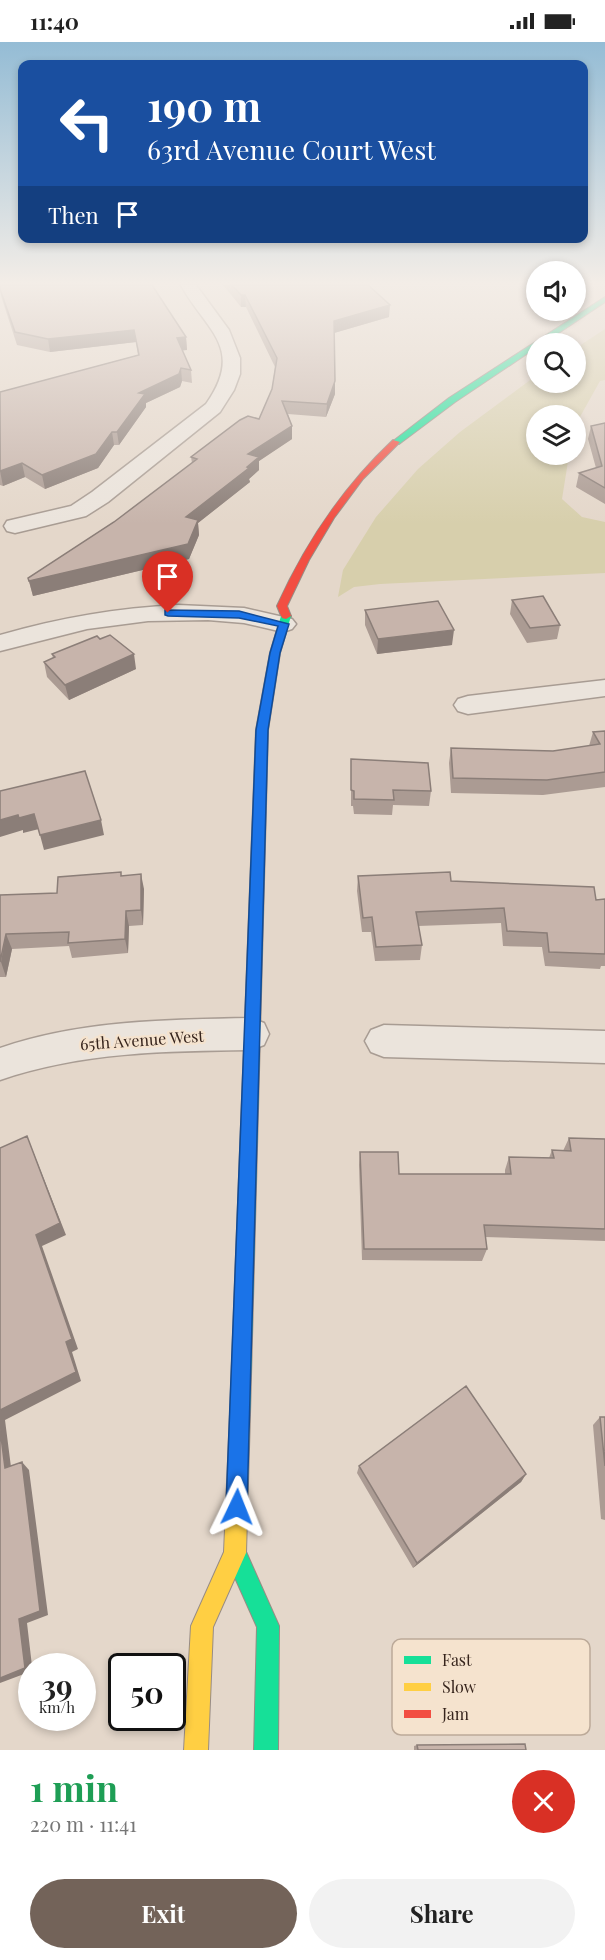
<!DOCTYPE html>
<html lang="en">
<head>
<meta charset="utf-8">
<style>
  body { margin:0; font-family:"Playfair Display",serif; background:#f2f2f2; color:#222; height:100vh; display:flex; flex-direction:column; font-size:22px; white-space:nowrap }
  * { box-sizing:border-box; margin:0 }
  p { font-size:20px; color:#767676 }
  .icon { flex:none; width:33px; height:33px; fill:none; stroke:currentColor; stroke-width:2; stroke-linecap:round; stroke-linejoin:round }
  .map { position:relative; height:1708px; overflow:hidden }
  .side { display:flex; flex-direction:column; background:#fff; flex:1 }
  .side>* { flex:none }
  .hud { position:absolute; left:18px; top:18px; width:570px; height:183px; border-radius:12px; box-shadow:0 3px 9px #0003; background:#1a4fa0; color:#fff; overflow:hidden }
  .fabs { position:absolute; left:526px; top:219px; display:grid; gap:12px }
  .fabs a { display:grid; place-items:center; width:60px; height:60px; border-radius:50%; background:#fff; box-shadow:0 3px 9px #0003; font-size:30px }
  .speed { position:absolute; left:18px; top:1611px; display:flex; gap:12px; font-size:30px; font-weight:700; text-align:center }
  .speed>* { display:grid; place-content:center; width:78px; height:78px; border-radius:50%; background:#fff; box-shadow:0 3px 9px #0003; line-height:1 }
  .speed small { font-size:15px; font-weight:400 }
  .speed .limit { border:3px solid #111; border-radius:9px; background:#fff; color:#111 }
  .pin { position:absolute; display:grid; place-items:center; width:51px; height:51px; color:#fff; margin:-62px -26px; border-radius:50% 50% 50% 0; rotate:-45deg; box-shadow:0 0 6px #0007 }
  .pin .icon { rotate:45deg }
  .me { position:absolute; width:66px; margin:-33px; rotate:2deg; stroke-linejoin:round; filter:drop-shadow(0 0 4px #0008) }
  .turn { display:flex; align-items:center; gap:21px; height:126px; padding:0 30px; font-size:27px }
  .turn .icon { width:78px; height:78px; stroke-width:2.5 }
  .turn b { display:block; font-size:42px; line-height:51px }
  .then { display:flex; align-items:center; height:57px; padding:0 30px; background:#0003; gap:12px; font-size:22px }
  .round { display:grid; place-items:center; flex:none; width:63px; height:63px; border-radius:32px; background:#f2f2f2 }
  .head { display:flex; align-items:center; justify-content:space-between; height:102px; padding:0 30px }
  h1 { font-size:36px; font-weight:700; line-height:45px; color:#1e9e55 }
  .cta { display:flex; gap:12px; margin-top:auto; padding:12px 30px }
  .cta a { flex:1; height:69px; border-radius:36px; background:#736359; color:#fff; font-size:24px; font-weight:700; line-height:69px; text-align:center }
  .cta a+a { background:#f2f2f2; color:#222 }
  .status { display:flex; justify-content:space-between; align-items:center; height:42px; padding:0 30px; background:#fff; direction:ltr }
  .status svg { height:16px; fill:currentColor }
  .map>svg:first-child { display:block }
  .green { fill:#d7cfac }
  .lines { fill:none; stroke-linecap:round; stroke-linejoin:round }
  .street-casing { stroke:#a89c93; stroke-width:3 }
  .fast-casing { stroke:#988c84; stroke-width:2 }
  .slow-casing { stroke:#988c84; stroke-width:2 }
  .jam-casing { stroke:#988c84; stroke-width:2 }
  .street { fill:#ebe4dc; fill-rule:evenodd }
  .fast { fill:#16e098; fill-rule:evenodd }
  .slow { fill:#ffcf43; fill-rule:evenodd }
  .jam { fill:#f24e42; fill-rule:evenodd }
  .wall { fill:#ab9b93 }
  .shaded-wall { fill:#8b7e78 }
  .building { fill:#c7b4ab; stroke:#8b7e78; stroke-width:1.5 }
  .route { fill:#1a73e8; stroke:#114b97; stroke-width:1.5 }
  .labels { text-anchor:middle; stroke-width:4.5; stroke-linejoin:round; paint-order:stroke }
  .street-label { font-size:16px; fill:#36241c; stroke:#f5e3ce }
  .key { fill:#f5e3ce; stroke:#bcaa99; stroke-width:1.5 }
  .key-label { font-size:16px; fill:#36241c }
</style>
</head>
<body>
<div class="status"><b>11:40</b><svg viewBox="0 0 49 12"><path d="M0 12V9h3v3zM5 12V6h3v6zM10 12V3h3v9zM15 12V0h3v12zM26 1h20v11H26zM47 4h2v5h-2z"/></svg></div>
<div class="map">
<svg width="605" height="1708" viewBox="0 0 605 1708">
  <rect width="100%" height="100%" fill="#e4d7ca"/>
  <path class="green" d="M 605,287 L 605,338 L 600,339 L 576,382 L 576,374 L 537,374 L 537,412 L 569,413 L 562,457 L 582,475 L 605,480 L 605,531 L 380,542 L 354,545 L 338,555 L 343,528 L 376,475 L 418,427 L 460,390 L 537,333 L 537,340 L 576,340 L 576,306 Z"/>
  <g class="lines">
    <g class="street-casing">
      <path id="street" d="M 181,243 L 196,243 L 229,288 L 240,316 L 240,332 L 234,348 L 220,370 L 108,460 L 86,474 L 15,491 L 7,489 L 4,484 L 7,479 L 71,464 L 92,450 L 206,362 C 246,305 205,288 181,243 Z
        M 178,563 L 244,566 L 292,577 L 296,582 L 292,587 L 283,590 L 244,581 L 208,578 L 148,579 L 87,587 L 0,609 L 0,593 C 59,576 117,566 178,563 Z
        M 605,638 L 605,654 L 468,672 L 458,669 L 454,663 L 458,657 L 468,654 Z
        M 251,976 L 264,981 L 269,992 L 264,1003 L 251,1008 C 165,1009 82,1010 0,1038 L 0,1006 C 82,978 165,978 251,976 Z
        M 384,983 L 605,989 L 605,1021 L 384,1015 L 371,1010 L 365,999 L 371,988 Z"/>
    </g>
    <g class="fast-casing">
      <path id="fast" d="M 605,255 L 605,260 L 542,302 L 537,302 L 537,305 L 455,360 L 399,402 L 392,400 L 449,356 Z
        M 286,571 L 291,574 L 280,611 L 268,688 L 250,1372 L 247,1379 L 240,1382 L 233,1379 L 230,1372 L 256,688 L 270,611 L 281,574 Z
        M 235,1500 L 243,1503 L 279,1584 L 278,1708 L 254,1708 L 257,1585 L 224,1511 L 227,1503 Z"/>
    </g>
    <g class="slow-casing">
      <path id="slow" d="M 240,1362 L 247,1365 L 250,1372 L 246,1511 L 213,1585 L 208,1708 L 184,1708 L 191,1584 L 224,1510 L 230,1372 L 233,1365 Z"/>
    </g>
    <g class="jam-casing">
      <path id="jam" d="M 393,398 L 400,400 L 363,437 L 334,476 L 309,518 L 287,564 L 291,574 L 286,577 L 282,576 L 277,564 C 306,500 342,446 393,398 Z"/>
    </g>
    <use href="#street" class="street"/>
    <use href="#fast" class="fast"/>
    <use href="#slow" class="slow"/>
    <use href="#jam" class="jam"/>
  </g>
  <path class="wall" d="M 0,243 L 186,295 L 187,308 L 182,308 L 191,328 L 192,341 L 182,339 L 180,345 L 146,361 L 146,365 L 119,403 L 114,403 L 98,426 L 45,447 L 25,435 L 3,444 L 0,443 L 0,350 L 138,313 L 136,300 L 50,310 L 17,303 L 1,254 Z
    M 223,243 L 368,243 L 389,275 L 334,291 L 335,352 L 326,375 L 288,372 L 292,384 L 292,397 L 259,419 L 259,428 L 249,437 L 250,440 L 198,481 L 199,493 L 189,517 L 33,554 L 28,536 L 114,480 L 192,421 L 191,415 L 259,377 L 272,347 L 275,325 L 246,265 L 241,265 Z
    M 605,381 L 605,462 L 576,445 L 579,431 L 596,426 L 588,397 L 591,384 Z
    M 512,558 L 560,583 L 557,597 L 527,601 L 510,572 Z
    M 365,568 L 452,603 L 377,612 L 365,583 Z
    M 52,612 L 136,627 L 69,658 L 47,635 L 44,620 L 53,616 Z
    M 605,689 L 605,745 L 543,753 L 451,751 L 449,721 L 451,706 L 553,709 L 589,704 L 593,690 Z
    M 351,717 L 431,749 L 429,764 L 393,763 L 392,773 L 354,772 L 353,764 L 351,764 Z
    M 122,834 L 144,847 L 143,883 L 129,884 L 128,911 L 72,916 L 69,904 L 12,907 L 6,935 L 0,935 L 0,853 L 57,851 Z
    M 358,834 L 451,839 L 596,858 L 605,857 L 605,924 L 601,924 L 600,927 L 545,924 L 542,905 L 503,904 L 501,881 L 418,884 L 422,903 L 420,918 L 375,919 L 371,890 L 362,890 L 357,849 Z
    M 569,1096 L 605,1097 L 605,1199 L 485,1195 L 487,1207 L 482,1219 L 362,1218 L 359,1123 L 360,1110 L 399,1132 L 505,1132 L 505,1128 L 509,1115 L 549,1116 L 552,1108 L 563,1109 Z
    M 600,1375 L 605,1375 L 605,1478 L 601,1477 L 593,1383 Z
    M 359,1424 L 526,1432 L 521,1440 L 413,1526 L 357,1431 Z
    M 417,1703 L 526,1708 L 414,1708 L 414,1704 Z"/>
  <path class="shaded-wall" d="M 241,253 L 245,253 L 246,265 L 241,265 Z
    M 390,263 L 389,275 L 334,291 L 334,279 Z
    M 134,288 L 136,300 L 50,310 L 48,297 Z
    M 186,295 L 187,308 L 178,309 L 177,296 Z
    M 181,326 L 182,339 L 180,345 L 146,361 L 146,365 L 119,403 L 117,390 L 139,351 Z
    M 335,339 L 335,352 L 326,375 L 327,362 Z
    M 292,384 L 292,397 L 259,419 L 259,428 L 249,437 L 250,440 L 198,481 L 199,493 L 189,517 L 33,554 L 29,539 L 186,475 L 248,412 Z
    M 112,390 L 114,403 L 98,426 L 45,447 L 42,433 Z
    M 22,421 L 25,435 L 3,444 L 0,429 Z
    M 454,588 L 452,603 L 377,612 L 378,597 Z
    M 134,612 L 136,627 L 69,658 L 65,643 Z
    M 34,772 L 39,787 L 23,791 L 23,788 L 0,795 L 0,778 L 18,773 Z
    M 101,778 L 104,793 L 44,808 L 40,793 Z
    M 141,832 L 144,847 L 143,883 L 141,868 Z
    M 126,869 L 129,884 L 128,911 L 125,897 Z
    M 6,892 L 12,907 L 6,935 L 1,920 Z
    M 27,1094 L 66,1193 L 42,1204 L 78,1307 L 72,1310 L 81,1339 L 5,1378 L 12,1433 L 5,1426 L 0,1387 L 0,1368 L 66,1300 L 36,1193 Z
    M 22,1420 L 29,1428 L 48,1573 L 27,1581 L 32,1624 L 32,1629 L 0,1641 L 0,1636 L 19,1577 Z
    M 526,1432 L 521,1440 L 413,1526 L 417,1521 Z"/>
  <path class="building" d="M 0,243 L 152,243 L 186,295 L 177,296 L 191,328 L 181,326 L 179,332 L 139,351 L 145,352 L 117,390 L 112,390 L 96,412 L 42,433 L 22,421 L 0,429 L 0,350 L 139,313 L 134,288 L 48,297 L 15,290 L 0,247 Z
    M 232,243 L 368,243 L 390,263 L 334,279 L 335,339 L 327,362 L 282,359 L 292,384 L 248,412 L 259,415 L 247,425 L 249,426 L 186,475 L 198,478 L 188,502 L 29,539 L 28,536 L 114,480 L 197,417 L 191,415 L 240,378 L 248,374 L 259,377 L 272,347 L 277,316 L 245,253 L 241,253 Z
    M 605,381 L 605,446 L 579,431 L 602,424 L 591,384 Z
    M 543,554 L 560,583 L 530,586 L 512,558 Z
    M 438,559 L 454,588 L 378,597 L 365,568 Z
    M 110,593 L 134,612 L 65,643 L 44,620 L 55,615 L 52,612 L 97,594 L 100,597 Z
    M 605,689 L 605,730 L 547,738 L 453,736 L 451,706 L 553,709 L 600,702 L 593,690 Z
    M 351,717 L 428,721 L 431,749 L 393,748 L 394,758 L 354,757 L 354,749 L 351,748 Z
    M 85,729 L 101,778 L 40,793 L 34,772 L 19,776 L 18,773 L 0,778 L 0,749 Z
    M 121,830 L 121,834 L 141,832 L 141,868 L 126,869 L 125,897 L 68,901 L 69,890 L 6,892 L 0,920 L 0,853 L 57,851 L 58,835 Z
    M 450,830 L 451,839 L 594,845 L 596,858 L 605,857 L 605,912 L 549,910 L 547,891 L 507,889 L 504,866 L 416,870 L 422,903 L 376,905 L 372,875 L 363,876 L 358,834 Z
    M 27,1094 L 60,1181 L 36,1193 L 72,1297 L 66,1300 L 76,1330 L 0,1368 L 0,1106 Z
    M 569,1096 L 605,1097 L 605,1187 L 484,1183 L 487,1207 L 364,1207 L 360,1110 L 398,1110 L 399,1132 L 511,1132 L 509,1115 L 554,1116 L 552,1108 L 571,1109 Z
    M 466,1344 L 526,1432 L 417,1521 L 359,1424 Z
    M 600,1375 L 605,1375 L 605,1424 Z
    M 0,1387 L 5,1426 L 22,1420 L 40,1569 L 19,1577 L 25,1626 L 0,1636 Z
    M 525,1702 L 526,1708 L 418,1708 L 417,1703 Z"/>
  <linearGradient id="sky" x2="0" y2="1"><stop stop-color="#94bcd5"/><stop offset="0.5" stop-color="#f3ede7"/><stop offset="1" stop-color="#f3ede7" stop-opacity="0"/></linearGradient>
  <rect width="605" height="482" fill="url(#sky)"/>
  <path class="route" d="M 165,568 L 239,569 L 289,582 L 280,611 L 268,688 L 247,1465 L 244,1473 L 237,1476 L 229,1473 L 226,1465 L 256,688 L 270,611 L 278,584 L 239,576 L 168,574 L 165,573 Z"/>
  <g class="labels">
    <g class="street-label">
      <text transform="translate(142 998) rotate(-4)" y="6">65th Avenue West</text>
    </g>
  </g>
  <rect x="392" y="1597" width="198" height="96" rx="9" class="key"/>
  <rect x="404" y="1614" width="27" height="8" fill="#16e098"/>
  <rect x="404" y="1641" width="27" height="8" fill="#ffcf43"/>
  <rect x="404" y="1668" width="27" height="8" fill="#f24e42"/>
  <g class="key-label">
    <text x="442" y="1624">Fast</text>
    <text x="442" y="1651">Slow</text>
    <text x="442" y="1678">Jam</text>
  </g>
</svg>
<div class="fabs">
<a><svg class="icon" aria-label="sound" viewBox="0 0 24 24"><path d="M4 9h4l5-4v14l-5-4H4zM17 9q2 3 0 6"/></svg></a>
<a><svg class="icon" aria-label="search" viewBox="0 0 24 24"><circle cx="10" cy="10" r="6"/><path d="M15 15l6 6"/></svg></a>
<a><svg class="icon" aria-label="layers" viewBox="0 0 24 24"><path d="M12 4l9 5-9 5-9-5zM3 14l9 5 9-5"/></svg></a>
</div>
<div class="speed"><div>39<small>km/h</small></div><div class="limit">50</div></div>
<div class="pin" style="left:168px;top:571px;background:#d93025"><svg class="icon" aria-label="arrive" viewBox="0 0 24 24"><path d="M6 21V4h12l-3 4 3 4H6"/></svg></div>
<svg class="me" style="left:237px;top:1465px" viewBox="-20 -20 40 40"><path d="M0-17L14 15 0 8-14 15z" fill="#1a73e8" stroke="#fff" stroke-width="4"/></svg>
<div class="hud">
<div class="turn"><svg class="icon" aria-label="left" viewBox="0 0 24 24"><path d="M17 20v-9H6M10 6l-5 5 5 5"/></svg><div><b>190 m</b>63rd Avenue Court West</div></div>
<div class="then">Then<svg class="icon" aria-label="arrive" viewBox="0 0 24 24"><path d="M6 21V4h12l-3 4 3 4H6"/></svg></div>
</div>
</div>
<section class="side">
<div class="head"><div><h1>1 min</h1><p>220 m · 11:41</p></div><a class="round" style="background:#d93025;color:#fff"><svg class="icon" aria-label="close" viewBox="0 0 24 24"><path d="M6 6l12 12M18 6L6 18"/></svg></a></div>
<div class="cta"><a>Exit</a><a>Share</a></div>
</section>
</body>
</html>
